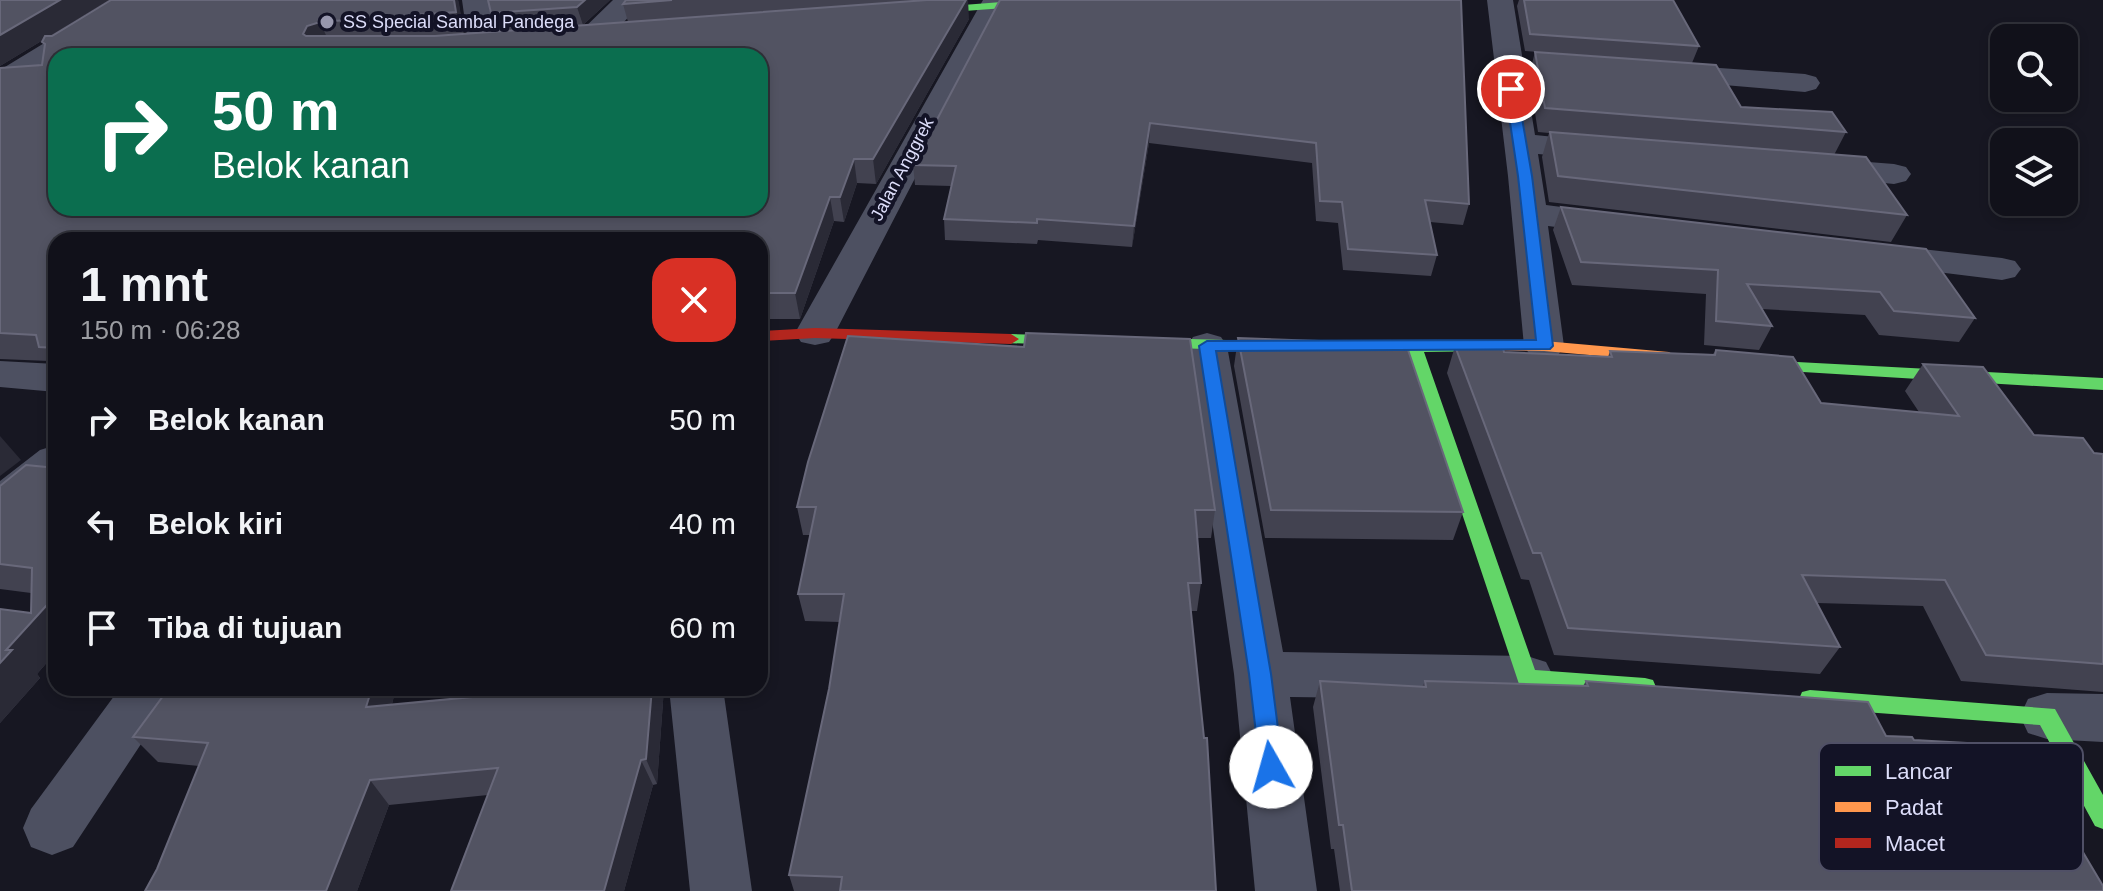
<!DOCTYPE html>
<html lang="id">
<head>
<meta charset="utf-8">
<style>
  body { margin:0; font-family:Arial,sans-serif; background:#1a1a23; color:#f1f3f6; height:100vh; display:flex; flex-direction:column; font-size:30px; white-space:nowrap }
  * { box-sizing:border-box; margin:0 }
  p { font-size:26px; color:#9c9da2 }
  .icon { flex:none; width:44px; height:44px; fill:none; stroke:currentColor; stroke-width:2; stroke-linecap:round; stroke-linejoin:round }
  .map { position:relative; flex:1; overflow:hidden }
  .details { position:absolute; left:48px; top:232px; width:720px; height:464px; display:flex; flex-direction:column; background:#11111a; border-radius:24px; box-shadow:0 4px 12px #0003,0 0 0 2px #303139 }
  .details>* { flex:none }
  .top-card { position:absolute; left:48px; top:48px; width:720px; height:168px; border-radius:24px; box-shadow:0 4px 12px #0003,0 0 0 2px #303139; background:#0b6e4f; color:#fff; overflow:hidden }
  .tools { position:absolute; left:1990px; top:24px; display:grid; gap:16px }
  .tools a { display:grid; place-items:center; width:88px; height:88px; border-radius:16px; background:#11111a; box-shadow:0 4px 12px #0003,0 0 0 2px #303139; font-size:40px }
  .pin { position:absolute; display:grid; place-items:center; width:68px; height:68px; color:#fff; margin:-34px; border:4px solid #fff; border-radius:50%; box-shadow:0 2px 8px #0007 }
  .me { position:absolute; width:88px; margin:-44px; rotate:353deg; stroke-linejoin:round; filter:drop-shadow(0 0 6px #0008) }
  .turn { display:flex; align-items:center; gap:28px; height:168px; padding:0 32px; font-size:36px }
  .turn .icon { width:104px; height:104px; stroke-width:2.5 }
  .turn b { display:block; font-size:56px; line-height:68px }
  .round { display:grid; place-items:center; flex:none; width:84px; height:84px; border-radius:24px; background:#1a1a23 }
  .headline { display:flex; align-items:center; justify-content:space-between; height:136px; padding:0 32px }
  h1 { font-size:48px; font-weight:800; line-height:60px }
  ul { padding:0; list-style:none }
  li { display:flex; align-items:center; gap:24px; height:104px; padding:0 32px }
  li div { flex:1 }
  li b { display:block; font-size:30px }
  li em { font-style:normal }
  .map>svg:first-child { display:block }
  .lines { fill:none; stroke-linecap:round; stroke-linejoin:round }
  .street { fill:#4d5061; fill-rule:evenodd }
  .fast { fill:#63d668; fill-rule:evenodd }
  .slow { fill:#ff974d; fill-rule:evenodd }
  .jam { fill:#b3261e; fill-rule:evenodd }
  .wall { fill:#424250; fill-rule:evenodd }
  .shaded-wall { fill:#2a2a36 }
  .building { fill:#525362; stroke:#68687a; stroke-width:2; fill-rule:evenodd }
  .route { fill:#1a73e8; stroke:#114b97; stroke-width:2 }
  .poi-dot { fill:#9898ae; stroke:#131326; stroke-width:3 }
  .labels { text-anchor:middle; stroke-width:8; stroke-linejoin:round; paint-order:stroke }
  .far-poi-label { font-size:18px; fill:#dddefa; stroke:#131326; text-anchor:start }
  .far-street-label { font-size:18px; fill:#dddefa; stroke:#131326 }
  .key { fill:#131326; stroke:#505066; stroke-width:2 }
  .key-label { font-size:22px; fill:#dddefa }
</style>
</head>
<body>
<div class="map">
<svg width="2103" height="891" viewBox="0 0 2103 891">
  <rect width="100%" height="100%" fill="#171722"/>
  <g class="lines">
    <path class="street" d="M 115,0 L 147,0 L 143,6 L 64,56 L 56,56 L 56,61 L 16,86 L 0,88 L 0,70 Z
      M 462,0 L 488,0 L 496,43 L 492,49 L 482,51 L 472,49 L 468,43 Z
      M 613,0 L 642,0 C 630,18 605,46 582,40 L 578,34 Z
      M 983,0 L 1001,0 L 1004,6 L 835,333 L 829,342 L 815,345 L 801,342 L 795,333 Z
      M 1487,0 L 1513,0 L 1535,135 L 1615,143 L 1620,150 L 1615,157 L 1604,160 L 1538,154 L 1546,205 L 1631,216 L 1636,224 L 1631,232 L 1618,235 L 1548,226 L 1564,346 L 1558,355 L 1544,359 L 1530,355 L 1524,346 L 1508,176 Z
      M 1663,64 L 1805,74 L 1816,77 L 1820,83 L 1816,89 L 1805,92 L 1653,79 L 1648,73 L 1653,67 Z
      M 1817,158 L 1894,164 L 1906,167 L 1911,174 L 1906,181 L 1894,184 L 1805,175 L 1800,168 L 1805,161 Z
      M 570,208 L 604,208 L 615,240 L 579,240 Z
      M 1877,244 L 2002,258 L 2015,261 L 2021,269 L 2015,277 L 2002,280 L 1864,263 L 1859,255 L 1864,247 Z
      M 1207,333 L 1221,337 L 1227,346 L 1283,652 L 1527,656 L 1546,662 L 1554,678 L 1546,694 L 1527,700 L 1290,697 L 1317,891 L 1255,891 L 1234,674 L 1187,346 L 1193,337 Z
      M 0,361 L 56,364 L 56,392 L 0,387 Z
      M 56,445 L 56,485 L 16,518 L 0,523 L 0,481 L 40,450 Z
      M 120,688 L 178,688 L 73,847 L 52,855 L 31,847 L 23,828 L 31,809 Z
      M 669,688 L 723,688 L 752,891 L 690,891 Z
      M 2047,693 L 2103,694 L 2103,742 L 2047,739 L 2028,733 L 2020,716 L 2028,699 Z"/>
    <path class="fast" d="M 1029,0 L 1078,0 L 1073,3 L 911,15 L 905,12 L 911,9 Z
      M 1011,334 L 1302,342 L 1499,342 L 1501,346 L 1493,351 L 1424,352 L 1535,670 L 1645,678 L 1653,680 L 1656,687 L 1653,694 L 1645,696 L 1519,684 L 1408,352 L 1302,352 L 1005,343 L 1003,339 Z
      M 1741,359 L 2103,378 L 2103,390 L 1735,368 L 1733,364 L 1735,360 Z
      M 1810,690 L 2055,709 L 2103,795 L 2103,829 L 2095,826 L 2040,725 L 1810,708 L 1802,706 L 1799,699 L 1802,692 Z"/>
    <path class="slow" d="M 1493,341 L 1544,341 L 1669,352 L 1677,357 L 1669,362 L 1544,351 L 1487,350 L 1485,346 Z"/>
    <path class="jam" d="M 815,328 L 1011,334 L 1019,339 L 1011,344 L 815,338 L 760,341 L 760,331 Z"/>
  </g>
  <path class="wall" d="M 0,0 L 109,0 L 50,36 L 111,0 L 458,0 L 464,34 L 969,19 L 876,184 L 857,183 L 844,222 L 834,221 L 800,319 L 760,319 L 760,240 L 56,240 L 56,370 L 49,361 L 0,359 L 0,68 L 42,65 L 45,45 L 43,40 L 0,66 ZM 56,56 L 760,208 L 609,217 L 571,217 L 568,208 Z
    M 610,0 L 583,25 L 497,32 L 491,13 Z
    M 626,0 L 925,0 L 628,22 L 623,4 Z
    M 1000,0 L 1469,204 L 1463,225 L 1430,222 L 1437,255 L 1431,276 L 1343,270 L 1338,223 L 1316,221 L 1312,163 L 1149,143 L 1132,247 L 1038,240 L 1037,244 L 945,240 L 944,219 L 951,186 L 915,185 L 913,165 Z
    M 1519,0 L 1673,0 L 1699,46 L 1692,63 L 1525,51 L 1517,6 Z
    M 1535,52 L 1741,107 L 1846,132 L 1834,155 L 1907,215 L 1891,242 L 1549,202 L 1542,157 L 1549,133 L 1538,132 L 1529,75 Z
    M 1561,207 L 1975,318 L 1959,342 L 1879,335 L 1865,315 L 1762,309 L 1772,326 L 1759,350 L 1704,345 L 1706,294 L 1572,285 L 1553,230 Z
    M 1238,338 L 1463,512 L 1453,540 L 1265,538 L 1234,366 Z
    M 1455,346 L 1504,352 L 1608,357 L 1610,351 L 1713,354 L 1716,350 L 1821,403 L 1919,412 L 1905,391 L 1923,364 L 2034,435 L 2094,453 L 2103,454 L 2103,692 L 1961,681 L 1923,606 L 1817,603 L 1840,647 L 1820,674 L 1554,655 L 1529,580 L 1521,579 L 1447,373 Z
    M 56,468 L 56,652 L 37,674 L 40,678 L 0,723 L 0,609 L 31,613 L 31,593 L 0,589 L 0,486 Z
    M 797,507 L 1215,510 L 1211,538 L 1197,538 L 1201,583 L 1197,611 L 1190,611 L 1216,891 L 794,891 L 789,875 L 829,689 L 840,622 L 805,621 L 798,594 L 811,535 L 803,535 Z
    M 1320,681 L 1422,687 L 1425,681 L 1583,686 L 1586,681 L 1914,740 L 2103,891 L 1340,891 L 1334,849 L 1331,849 L 1313,707 Z
    M 396,688 L 392,704 L 664,688 L 657,784 L 653,785 L 624,891 L 451,891 L 488,795 L 389,805 L 357,891 L 145,891 L 157,869 L 199,766 L 158,762 L 133,737 Z"/>
  <path class="shaded-wall" d="M 60,0 L 109,0 L 0,66 L 0,35 Z
    M 454,0 L 458,0 L 459,3 L 464,34 L 456,12 Z
    M 585,0 L 610,0 L 583,25 L 577,7 Z
    M 966,0 L 968,0 L 969,19 L 876,184 L 873,159 Z
    M 320,22 L 330,44 L 318,48 L 303,34 L 307,26 Z
    M 1150,123 L 1149,143 L 1132,247 L 1134,226 Z
    M 854,159 L 857,183 L 844,222 L 840,197 Z
    M 830,197 L 834,221 L 800,319 L 795,293 Z
    M 0,436 L 21,460 L 0,476 Z
    M 56,595 L 56,652 L 37,674 L 40,678 L 0,723 L 0,663 L 6,650 Z
    M 372,688 L 396,688 L 385,732 L 366,707 Z
    M 652,688 L 664,688 L 657,784 L 646,759 Z
    M 641,760 L 653,785 L 624,891 L 604,891 Z
    M 370,780 L 389,805 L 357,891 L 326,891 Z"/>
  <path class="building" d="M 0,0 L 60,0 L 0,35 Z
    M 111,0 L 454,0 L 456,12 L 320,22 L 307,26 L 303,34 L 306,36 L 435,36 L 927,0 L 966,0 L 873,159 L 854,159 L 840,197 L 830,197 L 795,293 L 760,293 L 760,240 L 56,240 L 56,348 L 39,347 L 36,335 L 0,333 L 0,68 L 42,65 L 45,44 L 42,42 L 45,36 L 52,36 ZM 56,56 L 760,56 L 760,208 L 607,208 L 610,217 L 569,217 L 566,208 L 56,208 Z
    M 488,0 L 585,0 L 577,7 L 491,13 Z
    M 626,0 L 672,0 L 623,4 Z
    M 1000,0 L 1461,0 L 1469,204 L 1425,200 L 1437,255 L 1348,249 L 1342,202 L 1320,201 L 1316,143 L 1150,123 L 1134,226 L 1037,219 L 1037,223 L 944,219 L 956,166 L 913,165 Z
    M 1524,0 L 1673,0 L 1699,46 L 1530,34 Z
    M 1535,52 L 1716,65 L 1741,107 L 1832,112 L 1846,132 L 1545,108 Z
    M 1550,132 L 1866,157 L 1907,215 L 1558,176 Z
    M 1561,207 L 1926,249 L 1975,318 L 1894,311 L 1880,292 L 1747,284 L 1772,326 L 1716,321 L 1718,270 L 1581,262 Z
    M 1026,333 L 1190,339 L 1215,510 L 1195,510 L 1201,583 L 1188,583 L 1204,738 L 1207,738 L 1216,891 L 840,891 L 842,877 L 789,875 L 829,689 L 844,594 L 798,594 L 816,507 L 797,507 L 808,462 L 848,336 L 1024,347 Z
    M 1238,338 L 1406,344 L 1463,512 L 1271,510 Z
    M 1455,346 L 1503,348 L 1504,352 L 1612,357 L 1610,351 L 1715,355 L 1716,350 L 1793,357 L 1821,403 L 1959,416 L 1923,364 L 1983,367 L 2034,435 L 2083,438 L 2094,453 L 2103,454 L 2103,664 L 1986,655 L 1945,580 L 1802,575 L 1840,647 L 1568,628 L 1541,553 L 1533,553 Z
    M 26,465 L 56,468 L 56,595 L 6,650 L 12,650 L 0,663 L 0,609 L 31,613 L 32,568 L 0,564 L 0,486 Z
    M 1320,681 L 1426,687 L 1425,681 L 1588,686 L 1586,681 L 1868,702 L 1886,736 L 1912,737 L 1914,740 L 2020,746 L 2103,886 L 2103,891 L 1352,891 L 1343,825 L 1339,825 Z
    M 169,688 L 372,688 L 366,707 L 514,693 L 515,688 L 652,688 L 646,759 L 641,760 L 604,891 L 451,891 L 498,768 L 370,780 L 326,891 L 145,891 L 157,869 L 208,743 L 133,737 Z"/>
  <path class="route" d="M 1511,85 L 1517,89 L 1532,176 L 1553,346 L 1550,349 L 1216,351 L 1271,674 L 1283,767 L 1279,775 L 1271,778 L 1263,775 L 1260,767 L 1249,674 L 1199,346 L 1207,341 L 1536,340 L 1518,176 L 1505,89 Z"/>
  <circle class="poi-dot" cx="327" cy="22" r="8"/>
  <g class="labels">
    <g class="far-poi-label">
      <text x="343" y="28">SS Special Sambal Pandega</text>
    </g>
    <g class="far-street-label">
      <text transform="translate(902 169) rotate(-62)" y="6">Jalan Anggrek</text>
    </g>
  </g>
  <rect x="1819" y="743" width="264" height="128" rx="12" class="key"/>
  <rect x="1835" y="766" width="36" height="10" fill="#63d668"/>
  <rect x="1835" y="802" width="36" height="10" fill="#ff974d"/>
  <rect x="1835" y="838" width="36" height="10" fill="#b3261e"/>
  <g class="key-label">
    <text x="1885" y="779">Lancar</text>
    <text x="1885" y="815">Padat</text>
    <text x="1885" y="851">Macet</text>
  </g>
</svg>
<div class="tools">
<a><svg class="icon" aria-label="search" viewBox="0 0 24 24"><circle cx="10" cy="10" r="6"/><path d="M15 15l6 6"/></svg></a>
<a><svg class="icon" aria-label="layers" viewBox="0 0 24 24"><path d="M12 4l9 5-9 5-9-5zM3 14l9 5 9-5"/></svg></a>
</div>
<div class="pin" style="left:1511px;top:89px;background:#d93025"><svg class="icon" aria-label="arrive" viewBox="0 0 24 24"><path d="M6 21V4h12l-3 4 3 4H6"/></svg></div>
<svg class="me" style="left:1271px;top:767px" viewBox="-20 -20 40 40"><circle r="19" fill="#fff"/><path d="M0-13L10 11 0 6-10 11z" fill="#1a73e8"/></svg>
<div class="top-card">
<div class="turn"><svg class="icon" aria-label="right" viewBox="0 0 24 24"><path d="M7 20v-9h11M14 6l5 5-5 5"/></svg><div><b>50 m</b>Belok kanan</div></div>
</div>
<section class="details">
<div class="headline"><div><h1>1 mnt</h1><p>150 m · 06:28</p></div><a class="round" style="background:#d93025;color:#fff"><svg class="icon" aria-label="close" viewBox="0 0 24 24"><path d="M6 6l12 12M18 6L6 18"/></svg></a></div>
<ul>
<li><svg class="icon" aria-label="right" viewBox="0 0 24 24"><path d="M7 20v-9h11M14 6l5 5-5 5"/></svg><div><b>Belok kanan</b></div><em>50 m</em></li>
<li><svg class="icon" aria-label="left" viewBox="0 0 24 24"><path d="M17 20v-9H6M10 6l-5 5 5 5"/></svg><div><b>Belok kiri</b></div><em>40 m</em></li>
<li><svg class="icon" aria-label="arrive" viewBox="0 0 24 24"><path d="M6 21V4h12l-3 4 3 4H6"/></svg><div><b>Tiba di tujuan</b></div><em>60 m</em></li>
</ul>
</section>
</div>
</body>
</html>
